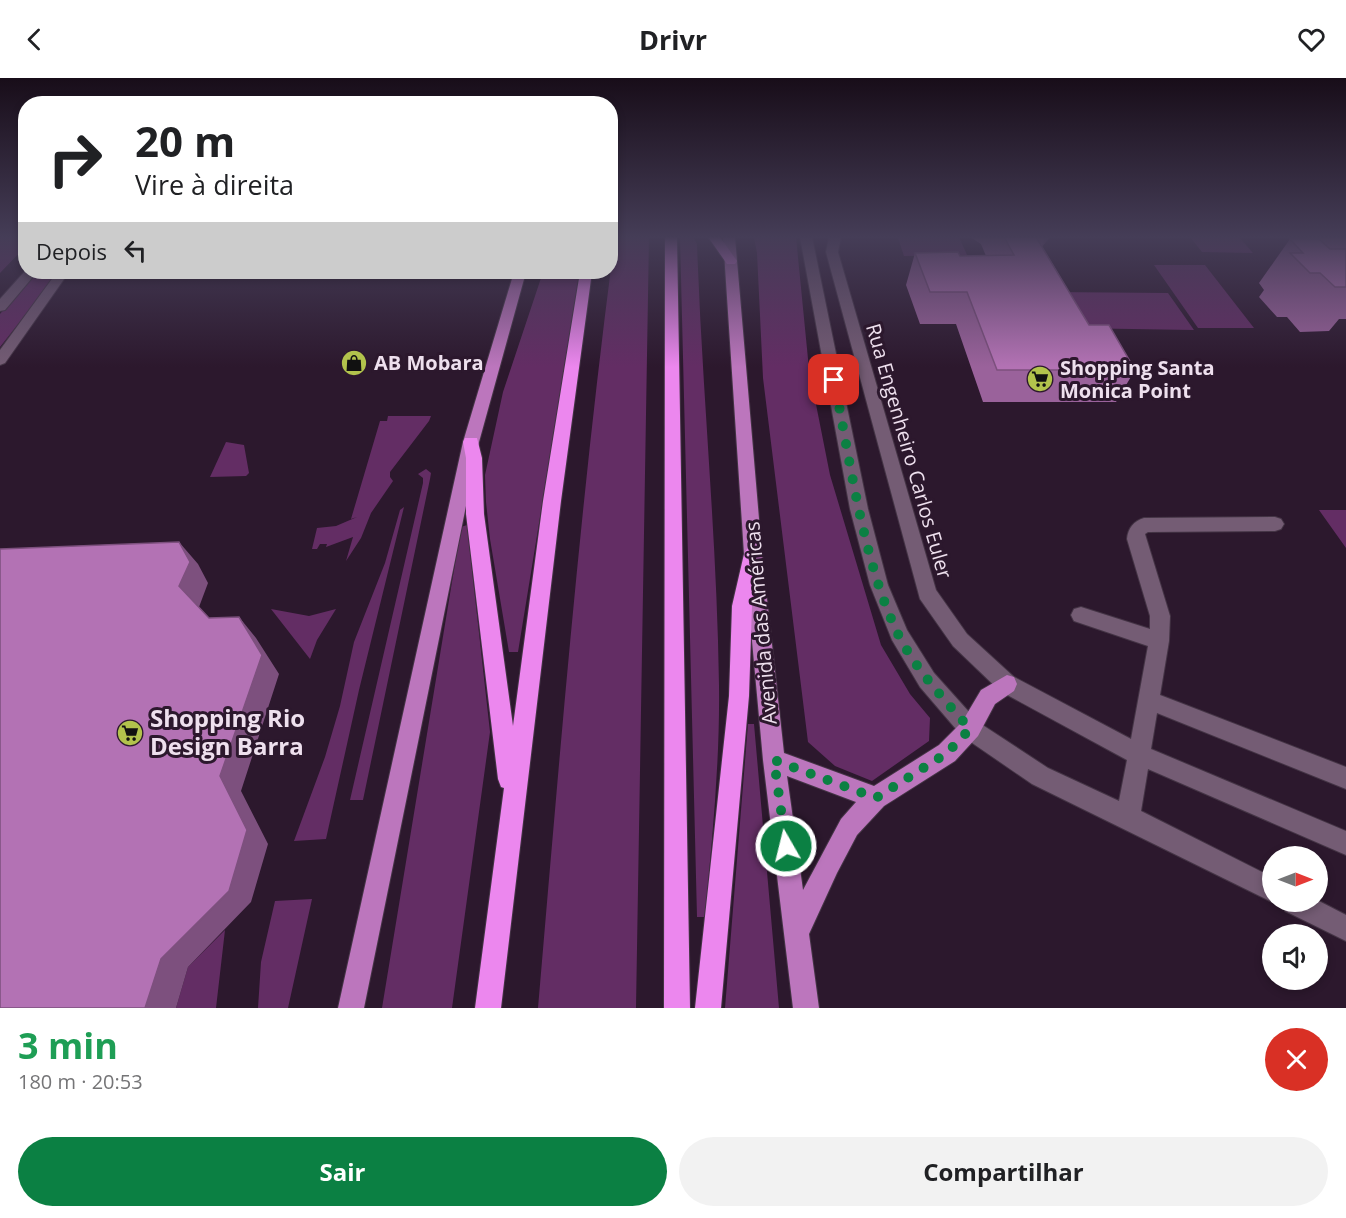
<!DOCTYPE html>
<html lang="pt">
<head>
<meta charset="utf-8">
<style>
  body { margin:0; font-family:"Open Sans",sans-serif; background:#f2f2f2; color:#202124; height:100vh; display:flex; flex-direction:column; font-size:22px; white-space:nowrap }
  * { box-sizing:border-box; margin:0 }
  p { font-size:20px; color:#757577 }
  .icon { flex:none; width:33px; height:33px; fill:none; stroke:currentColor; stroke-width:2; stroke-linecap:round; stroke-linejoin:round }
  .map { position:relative; height:930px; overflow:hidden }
  .details { display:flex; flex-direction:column; background:#fff; flex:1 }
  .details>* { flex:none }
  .hud { position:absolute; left:18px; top:18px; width:600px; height:183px; border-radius:24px; box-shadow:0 3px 9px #0003; background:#fff; color:#202124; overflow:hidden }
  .needle { width:39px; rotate:90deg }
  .tools { position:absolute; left:1262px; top:768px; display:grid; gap:12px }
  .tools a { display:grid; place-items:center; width:66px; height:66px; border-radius:50%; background:#fff; box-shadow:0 3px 9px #0003; font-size:30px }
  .pin { position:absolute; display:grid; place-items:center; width:51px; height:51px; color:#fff; margin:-26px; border-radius:12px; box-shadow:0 3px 9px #0006 }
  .me { position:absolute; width:66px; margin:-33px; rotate:352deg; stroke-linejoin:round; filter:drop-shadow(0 0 4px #0008) }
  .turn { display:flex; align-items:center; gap:21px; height:126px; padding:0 18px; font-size:27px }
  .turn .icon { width:78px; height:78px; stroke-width:2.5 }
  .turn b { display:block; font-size:42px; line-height:51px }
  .then { display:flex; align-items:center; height:57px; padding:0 18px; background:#0003; gap:12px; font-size:22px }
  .round { display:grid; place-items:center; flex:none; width:63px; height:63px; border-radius:32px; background:#f2f2f2 }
  .summary { display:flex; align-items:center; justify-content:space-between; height:102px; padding:0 18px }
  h1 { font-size:36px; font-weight:700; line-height:45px; color:#1e9e55 }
  .primary-button { display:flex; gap:12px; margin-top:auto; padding:12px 18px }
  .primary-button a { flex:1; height:69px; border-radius:36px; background:#0b8043; color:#fff; font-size:24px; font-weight:700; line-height:69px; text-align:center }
  .primary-button a+a { background:#f2f2f2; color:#202124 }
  header { display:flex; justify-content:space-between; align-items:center; height:78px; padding:0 18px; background:#fff; font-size:27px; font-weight:700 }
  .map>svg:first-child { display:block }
  .green { fill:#632d64 }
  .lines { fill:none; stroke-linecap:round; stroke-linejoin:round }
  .minor-casing { stroke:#443445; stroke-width:2 }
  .major-casing { stroke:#443445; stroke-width:2 }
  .highway-casing { stroke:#443445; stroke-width:2 }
  .minor { fill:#745c74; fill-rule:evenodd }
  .major { fill:#bc76bd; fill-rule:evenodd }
  .highway { fill:#ec87ee; fill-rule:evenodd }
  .wall { fill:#9a629b }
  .shaded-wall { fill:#7d507e }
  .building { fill:#b372b4; stroke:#7d507e; stroke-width:1.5 }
  .route { stroke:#0b8043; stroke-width:10; stroke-dasharray:0 18 }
  .labels { text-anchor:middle; stroke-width:6; stroke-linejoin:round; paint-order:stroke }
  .poi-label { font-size:20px; font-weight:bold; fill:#eee0ee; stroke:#2c182d; text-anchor:start }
  .street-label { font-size:20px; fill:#eee0ee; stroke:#2c182d }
  .near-poi-label { font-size:24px; font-weight:bold; fill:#eee0ee; stroke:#2c182d; text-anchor:start }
</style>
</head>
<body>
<header><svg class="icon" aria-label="back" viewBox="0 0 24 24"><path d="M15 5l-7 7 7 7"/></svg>Drivr<svg class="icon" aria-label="heart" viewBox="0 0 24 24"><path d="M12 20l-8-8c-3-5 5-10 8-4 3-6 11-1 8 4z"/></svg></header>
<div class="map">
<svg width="1346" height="930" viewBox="0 0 1346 930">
  <rect width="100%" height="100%" fill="#2c182d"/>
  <path class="green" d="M 0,159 L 25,159 L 26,168 L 0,195 Z
    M 615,159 L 649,159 L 636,930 L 538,930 C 560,673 581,415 615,159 Z
    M 680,159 L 693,159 L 697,166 C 702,313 717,460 719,607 C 720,685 712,762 705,839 L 697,839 Z
    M 754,159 L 796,159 L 809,291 L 830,397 L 881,567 L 910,616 L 930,640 L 929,663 L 872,703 L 835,688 L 808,664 L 763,300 L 757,175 Z
    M 959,159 L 967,177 L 904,178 L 898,160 Z
    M 1190,159 L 1239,159 L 1253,175 L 1202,174 Z
    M 1154,187 L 1205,187 L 1254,250 L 1198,250 Z
    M 543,194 L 580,194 L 518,574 L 509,574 L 490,461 L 486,424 L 485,397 L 503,314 Z
    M 56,198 L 0,269 L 0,236 L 32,199 Z
    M 1050,214 L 1168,215 L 1194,252 L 1069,250 Z
    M 388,338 L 431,338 L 429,343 L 390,394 L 390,399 L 393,403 L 371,435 L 361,460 L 346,483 L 353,459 L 326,469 L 327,466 L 320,466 L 317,471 L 312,471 L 317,450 L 336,448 L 357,439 L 351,441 L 380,343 L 387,343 Z
    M 226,364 L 244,367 L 249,395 L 246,398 L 210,399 Z
    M 426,391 L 431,395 L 430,401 L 363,722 L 350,722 L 423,405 L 423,400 L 418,396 Z
    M 404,429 L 359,612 L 326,761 L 294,763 L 325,679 L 340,628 L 354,564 L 385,485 L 400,432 Z
    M 1319,432 L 1346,432 L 1346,470 Z
    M 467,447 L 490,654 L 452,930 L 382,930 L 461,449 Z
    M 271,531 L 309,538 L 336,531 L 317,562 L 310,581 Z
    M 748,646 L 754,646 L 779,930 L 725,930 Z
    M 312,821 L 288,930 L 258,930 L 261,884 L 275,823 Z
    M 225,852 L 216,930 L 176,930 L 188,889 Z"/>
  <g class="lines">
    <g class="minor-casing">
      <path id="minor" d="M 800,159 L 812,159 L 868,431 L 888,507 L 907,552 L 934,595 L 978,644 L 1048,690 L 1119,723 L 1127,682 L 1000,613 L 953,568 L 920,521 L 826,174 L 829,159 L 841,159 L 838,174 L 936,512 L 967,556 L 1014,599 L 1131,661 L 1148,568 L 1074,543 L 1071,537 L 1074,531 L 1081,529 L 1150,551 L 1150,538 L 1127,461 C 1128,450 1134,443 1144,440 L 1275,439 L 1281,441 L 1284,446 L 1281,451 L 1275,453 L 1148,454 L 1145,456 L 1170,538 L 1169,563 L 1160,617 L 1346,689 L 1346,711 L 1157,635 L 1151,671 L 1346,753 L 1346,777 L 1148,691 L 1141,733 L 1272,799 L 1272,824 L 1274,824 L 1272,824 L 1032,706 L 962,658 L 920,609 L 892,562 L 870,507 L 850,431 Z
        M 26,192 L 37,194 L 5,232 L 0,233 L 0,221 Z
        M 57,194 L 69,194 L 5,285 L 0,287 L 0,272 Z
        M 1317,822 L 1346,837 L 1346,863 L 1285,833 L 1282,824 Z"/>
    </g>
    <g class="major-casing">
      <path id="major" d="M 723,159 L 735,159 L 762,476 L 784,675 L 874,708 L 939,667 L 962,644 L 981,612 L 1007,597 L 1014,599 L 1017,606 L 1014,613 L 995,626 L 978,658 L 955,683 L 884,728 L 857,757 L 837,795 L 809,856 L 819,930 L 793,930 L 763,682 L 744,476 ZM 787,698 L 856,724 L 841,741 L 803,812 Z
        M 514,194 L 526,194 L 479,364 L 364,930 L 338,930 L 463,364 Z"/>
    </g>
    <g class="highway-casing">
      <path id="highway" d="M 665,159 L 677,159 L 690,930 L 664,930 Z
        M 708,159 L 720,159 L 737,183 L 735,186 L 727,186 Z
        M 580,194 L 592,194 L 561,423 L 501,930 L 475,930 L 504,710 L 501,709 L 498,701 L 466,436 L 466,380 L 463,364 L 465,360 L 477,360 L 482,380 L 484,436 L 513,648 L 543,423 Z
        M 753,469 L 759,471 L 762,476 L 752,528 L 749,618 L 721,930 L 695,930 L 729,618 L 732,528 L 744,476 L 747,471 Z"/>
    </g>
    <use href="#minor" class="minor"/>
    <use href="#major" class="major"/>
    <use href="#highway" class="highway"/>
  </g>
  <path class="wall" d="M 970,159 L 1050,159 L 1042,168 L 1089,247 L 1135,292 L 1116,324 L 983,324 L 956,246 L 920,246 L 906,207 L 915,175 L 960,178 L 986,178 L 981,166 Z
    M 1305,159 L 1346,159 L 1346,241 L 1339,241 L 1329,253 L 1300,254 L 1287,239 L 1277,239 L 1259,219 L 1264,212 L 1259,205 L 1290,161 L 1308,161 Z"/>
  <path class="shaded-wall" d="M 1045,159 L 1050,159 L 1041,170 Z
    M 179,464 L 198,486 L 208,505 L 199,529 L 179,508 Z
    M 239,539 L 256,560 L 279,596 L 241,713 L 268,766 L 251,824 L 188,889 L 176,930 L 145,930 L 220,698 Z"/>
  <path class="building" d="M 1004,159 L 1036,159 L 1089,247 L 1109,247 L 1135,292 L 997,292 L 967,214 L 930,214 L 915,175 L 958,174 L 960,178 L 1014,177 Z
    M 1290,161 L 1319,161 L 1330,171 L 1346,171 L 1346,209 L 1335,209 L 1320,195 L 1310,195 L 1290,175 L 1303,175 Z
    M 179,464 L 190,484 L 179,508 L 209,540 L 239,539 L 262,577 L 220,698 L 247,752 L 229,813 L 161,881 L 145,930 L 0,930 L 0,471 Z"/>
  <linearGradient id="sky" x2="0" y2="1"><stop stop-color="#180d19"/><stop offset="0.55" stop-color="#453d57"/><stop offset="1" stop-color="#453d57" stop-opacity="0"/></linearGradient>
  <rect width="1346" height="289" fill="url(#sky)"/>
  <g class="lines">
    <path class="route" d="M 786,768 L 774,682 L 876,720 L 947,675 L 970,651 C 944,621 916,592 898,556 C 863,484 850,381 834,302"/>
  </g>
  <defs>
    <g id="shop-disc" transform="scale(1.35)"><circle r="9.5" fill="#b2c34c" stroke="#2c182d"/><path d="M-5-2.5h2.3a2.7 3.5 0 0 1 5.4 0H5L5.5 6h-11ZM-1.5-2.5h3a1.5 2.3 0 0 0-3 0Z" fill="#111"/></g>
    <g id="supermarket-disc" transform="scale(1.35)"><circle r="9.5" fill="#b2c34c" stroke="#2c182d"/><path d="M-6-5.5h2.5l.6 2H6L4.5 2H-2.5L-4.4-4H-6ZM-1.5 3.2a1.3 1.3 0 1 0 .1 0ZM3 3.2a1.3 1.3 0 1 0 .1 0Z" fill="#111"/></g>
  </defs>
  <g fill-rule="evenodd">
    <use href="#shop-disc" x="354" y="285"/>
    <use href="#supermarket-disc" x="1040" y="301"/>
    <use href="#supermarket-disc" x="130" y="655"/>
  </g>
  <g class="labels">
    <g class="poi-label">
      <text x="374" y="292">AB Mobara</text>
      <text x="1060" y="297">Shopping Santa<tspan x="1060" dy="23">Monica Point</tspan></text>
    </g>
    <g class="street-label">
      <text transform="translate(909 373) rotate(74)" y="7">Rua Engenheiro Carlos Euler</text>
      <text transform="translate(761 545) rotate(-95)" y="7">Avenida das Américas</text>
    </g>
    <g class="near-poi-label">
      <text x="150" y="649">Shopping Rio<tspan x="150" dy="28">Design Barra</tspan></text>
    </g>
  </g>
</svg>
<div class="tools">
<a><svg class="needle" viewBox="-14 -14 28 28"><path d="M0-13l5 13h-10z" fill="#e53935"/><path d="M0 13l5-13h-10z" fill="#757577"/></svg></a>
<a><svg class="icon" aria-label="sound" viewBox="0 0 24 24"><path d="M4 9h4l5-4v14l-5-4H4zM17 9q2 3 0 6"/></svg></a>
</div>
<div class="pin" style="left:834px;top:302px;background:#d93025"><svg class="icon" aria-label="arrive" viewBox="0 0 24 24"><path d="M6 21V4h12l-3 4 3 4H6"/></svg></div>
<svg class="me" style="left:786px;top:768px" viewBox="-20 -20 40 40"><circle r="17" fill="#0b8043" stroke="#fff" stroke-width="3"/><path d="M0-11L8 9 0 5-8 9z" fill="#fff"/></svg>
<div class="hud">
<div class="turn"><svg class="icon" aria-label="right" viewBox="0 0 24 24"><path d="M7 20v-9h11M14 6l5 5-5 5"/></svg><div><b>20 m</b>Vire à direita</div></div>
<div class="then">Depois<svg class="icon" aria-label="left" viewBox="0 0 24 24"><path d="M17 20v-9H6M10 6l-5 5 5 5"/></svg></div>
</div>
</div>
<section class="details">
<div class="summary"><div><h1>3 min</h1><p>180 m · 20:53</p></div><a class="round" style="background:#d93025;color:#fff"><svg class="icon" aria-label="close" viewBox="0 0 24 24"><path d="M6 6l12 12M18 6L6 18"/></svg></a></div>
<div class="primary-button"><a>Sair</a><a>Compartilhar</a></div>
</section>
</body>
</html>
